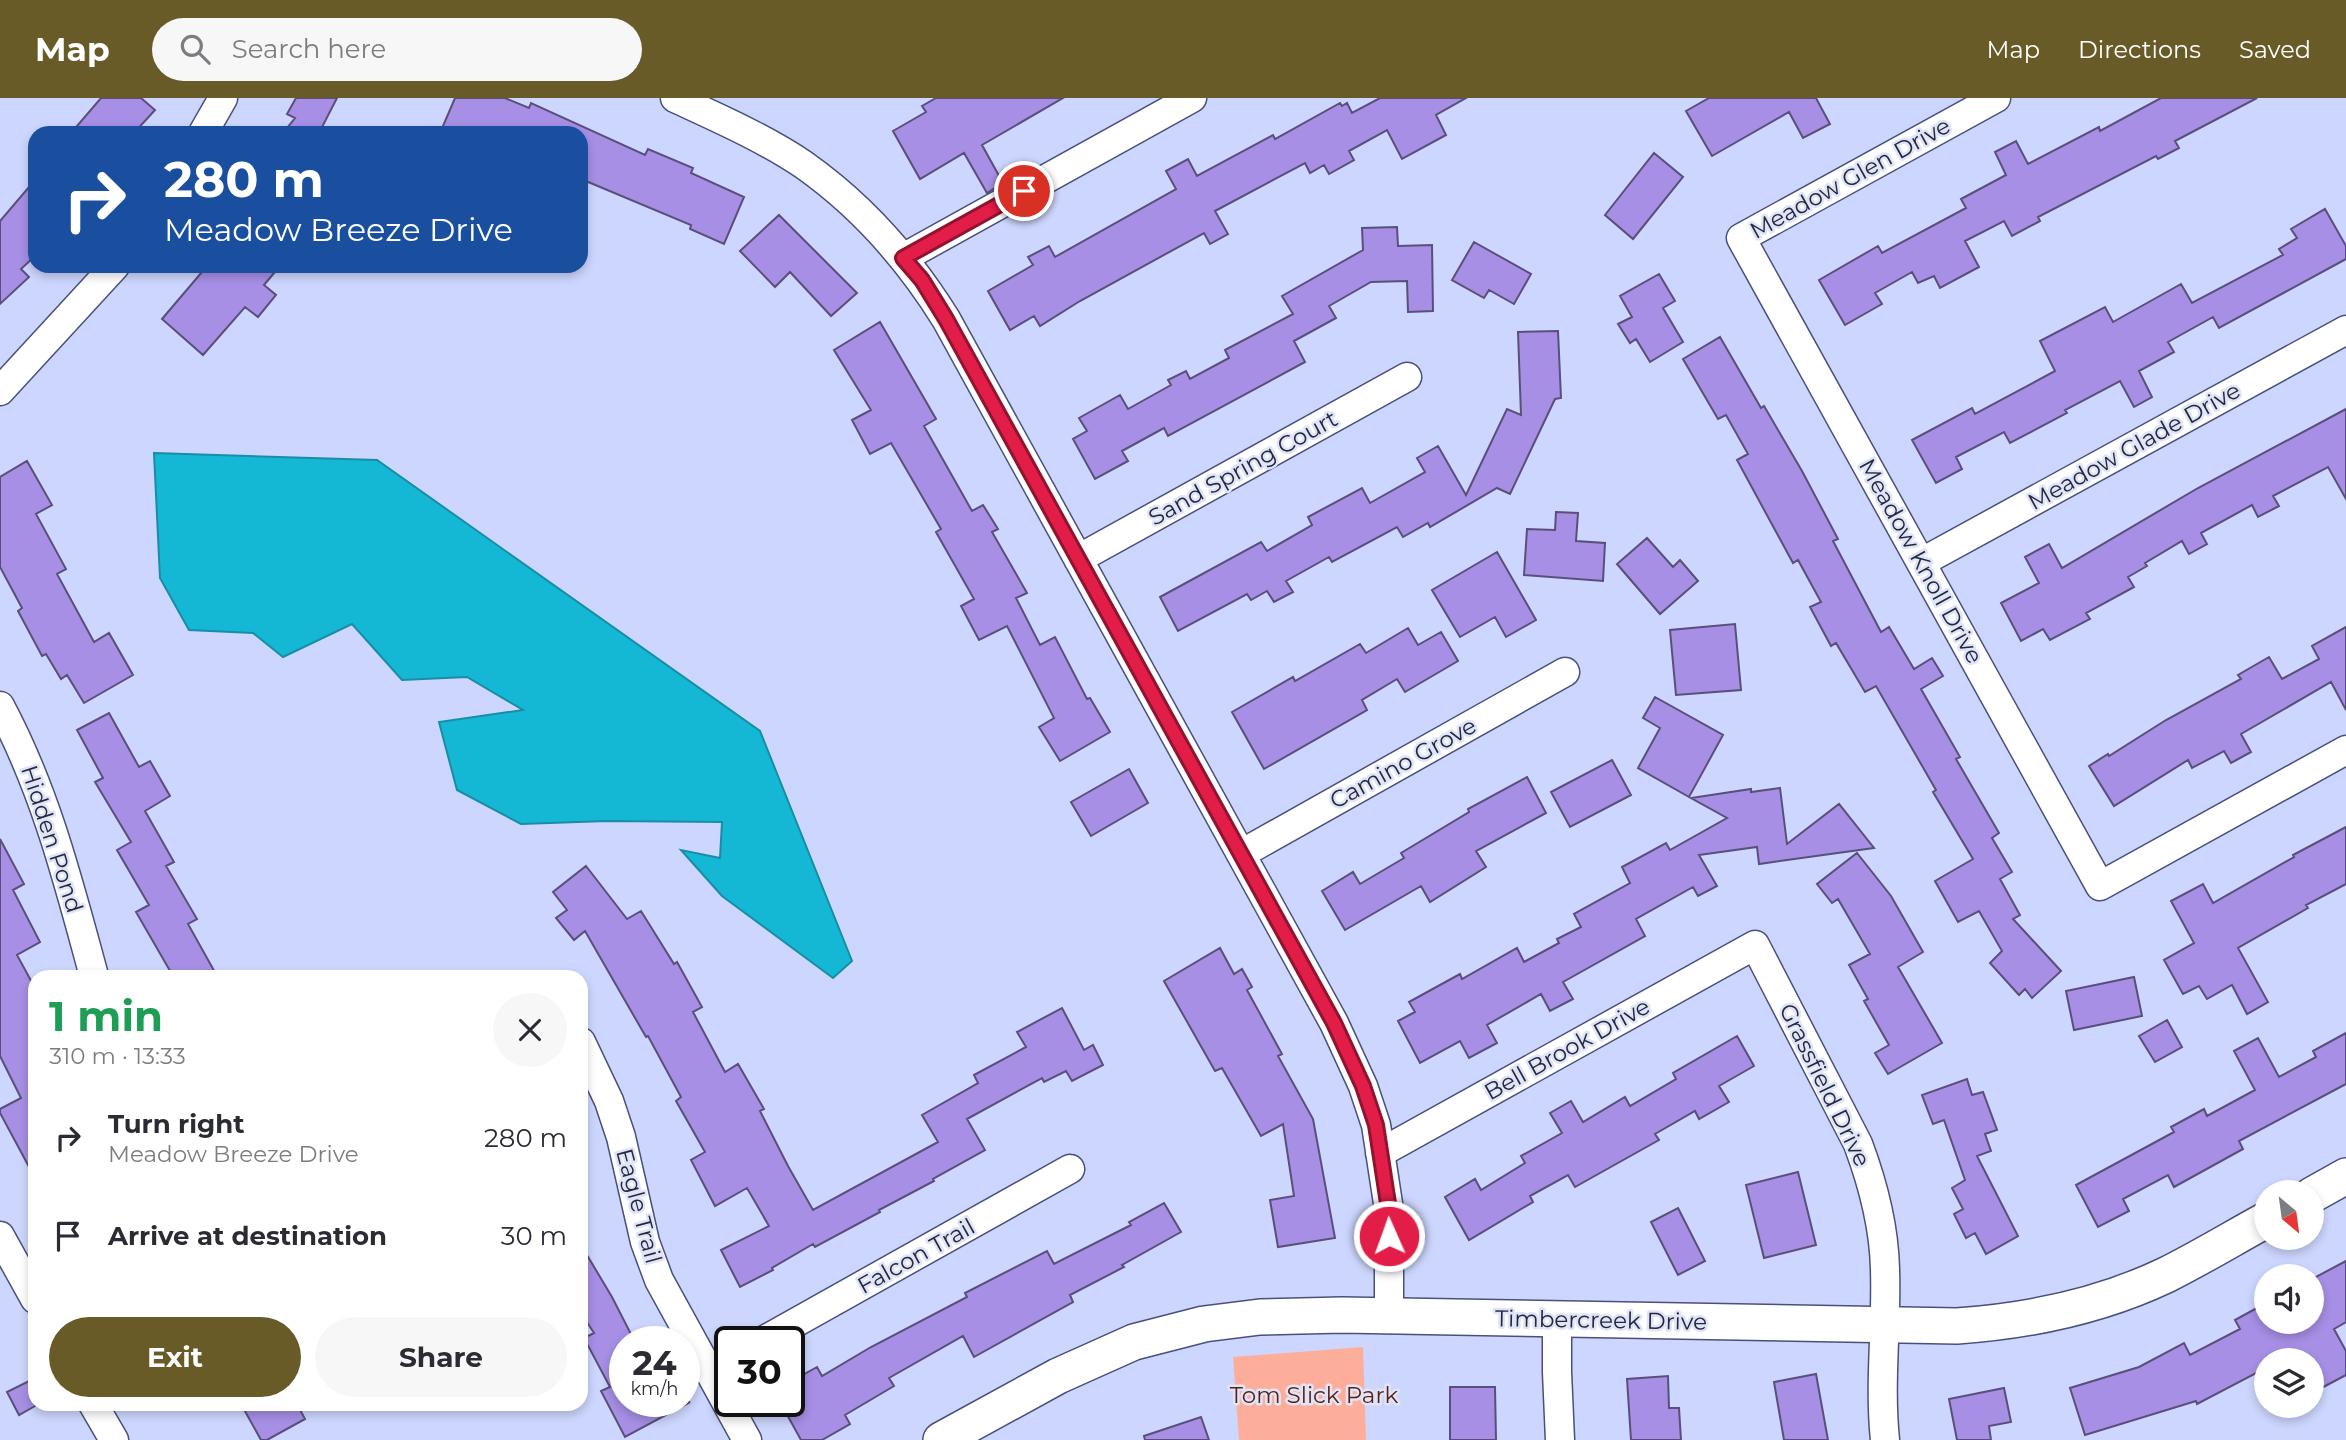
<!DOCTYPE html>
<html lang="en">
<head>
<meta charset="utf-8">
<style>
  body { margin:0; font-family:Montserrat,sans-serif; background:#f7f7f7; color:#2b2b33; height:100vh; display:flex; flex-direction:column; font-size:26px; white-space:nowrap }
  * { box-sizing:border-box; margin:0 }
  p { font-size:23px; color:#7c7c81 }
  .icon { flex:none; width:38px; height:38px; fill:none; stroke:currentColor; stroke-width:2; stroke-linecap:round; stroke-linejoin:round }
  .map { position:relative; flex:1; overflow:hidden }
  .sheet { position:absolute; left:28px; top:872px; width:560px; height:441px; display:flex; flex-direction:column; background:#fff; border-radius:21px; box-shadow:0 4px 10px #0003 }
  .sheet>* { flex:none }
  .guide { position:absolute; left:28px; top:28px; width:560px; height:147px; border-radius:21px; box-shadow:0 4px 10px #0003; background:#1a4fa0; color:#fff; overflow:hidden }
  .needle { width:46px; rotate:151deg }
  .tools { position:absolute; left:2254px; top:1082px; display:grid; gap:14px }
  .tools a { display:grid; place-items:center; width:70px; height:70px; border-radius:50%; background:#fff; box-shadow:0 4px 10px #0003; font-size:35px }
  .speed { position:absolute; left:609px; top:1228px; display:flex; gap:14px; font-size:35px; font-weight:700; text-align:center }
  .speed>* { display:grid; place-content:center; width:91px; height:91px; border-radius:50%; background:#fff; box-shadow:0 4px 10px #0003; line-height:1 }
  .speed small { font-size:18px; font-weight:400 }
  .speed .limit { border:4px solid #111; border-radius:10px; background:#fff; color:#111 }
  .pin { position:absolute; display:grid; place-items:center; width:60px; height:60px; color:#fff; margin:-30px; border:4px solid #fff; border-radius:50%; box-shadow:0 2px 7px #0007 }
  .me { position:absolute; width:77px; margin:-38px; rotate:358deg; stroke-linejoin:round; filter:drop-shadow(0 0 5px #0008) }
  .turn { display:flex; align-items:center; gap:24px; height:147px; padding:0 21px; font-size:32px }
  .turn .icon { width:91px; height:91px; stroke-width:2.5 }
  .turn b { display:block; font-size:49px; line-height:60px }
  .round { display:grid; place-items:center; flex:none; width:74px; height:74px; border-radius:37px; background:#f7f7f7 }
  .headline { display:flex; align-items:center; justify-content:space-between; height:119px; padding:0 21px }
  h1 { font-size:42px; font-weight:700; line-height:52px; color:#1e9e55 }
  .primary-button { display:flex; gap:14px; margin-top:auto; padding:14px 21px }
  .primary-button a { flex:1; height:80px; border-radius:42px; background:#685b28; color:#fff; font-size:28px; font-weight:700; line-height:80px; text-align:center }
  .primary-button a+a { background:#f7f7f7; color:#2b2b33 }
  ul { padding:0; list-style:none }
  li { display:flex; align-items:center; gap:21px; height:98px; padding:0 21px }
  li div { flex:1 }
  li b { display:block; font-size:26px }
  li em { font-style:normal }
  header { display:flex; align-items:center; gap:42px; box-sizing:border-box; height:98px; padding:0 35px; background:#685b28; color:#fff }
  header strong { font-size:33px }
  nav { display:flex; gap:38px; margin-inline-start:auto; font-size:24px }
  .search { width:490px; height:63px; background:#f7f7f7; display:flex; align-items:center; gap:18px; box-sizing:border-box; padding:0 24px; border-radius:38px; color:#7c7c81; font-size:26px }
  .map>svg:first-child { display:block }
  .green { fill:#fdae9a }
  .water { fill:#14b8d5; stroke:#198da7; stroke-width:2 }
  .building { fill:#a68fe5; stroke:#5a4f7a; stroke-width:2 }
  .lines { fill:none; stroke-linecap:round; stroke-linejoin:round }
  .minor-casing { stroke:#49517b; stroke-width:31 }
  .tertiary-casing { stroke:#49517b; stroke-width:38 }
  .minor { stroke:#fff; stroke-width:28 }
  .tertiary { stroke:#fff; stroke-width:35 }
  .route-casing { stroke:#92132f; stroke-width:18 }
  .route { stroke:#e11d48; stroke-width:12 }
  .labels { text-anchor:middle; stroke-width:5; stroke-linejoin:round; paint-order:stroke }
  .street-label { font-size:23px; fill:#24283b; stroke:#dfe4f8 }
  .park-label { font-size:23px; fill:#5b1f10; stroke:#dfe4f8 }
</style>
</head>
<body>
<header>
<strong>Map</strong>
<div class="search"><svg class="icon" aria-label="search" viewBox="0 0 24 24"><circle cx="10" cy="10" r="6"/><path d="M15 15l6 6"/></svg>Search here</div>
<nav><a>Map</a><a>Directions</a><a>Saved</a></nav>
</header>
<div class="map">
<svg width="2346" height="1342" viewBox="0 0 2346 1342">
  <rect width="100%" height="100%" fill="#cdd6fe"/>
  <path class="green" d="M 1363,1249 L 1366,1342 L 1239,1342 L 1233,1259 Z"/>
  <path class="water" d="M 154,355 L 377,362 L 760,633 L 852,863 L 833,880 L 722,798 L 681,752 L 720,760 L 722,724 L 607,723 L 521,726 L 457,692 L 439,624 L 523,612 L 467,579 L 402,582 L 352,526 L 283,559 L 253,535 L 189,532 L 160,480 Z"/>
  <path class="building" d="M 101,0 L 141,0 L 155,12 L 134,35 L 71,35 Z
    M 296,0 L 337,0 L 319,35 L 283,35 L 295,20 L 287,16 Z
    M 455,0 L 505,0 L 529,10 L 531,5 L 645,57 L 648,51 L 693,70 L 691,75 L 744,99 L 724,146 L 690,131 L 691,127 L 581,81 L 581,35 L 440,35 Z
    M 936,0 L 1063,0 L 982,47 L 1003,85 L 987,95 L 964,55 L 920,81 L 893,33 L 926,14 L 922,8 Z
    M 1380,0 L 1466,0 L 1436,17 L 1446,37 L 1402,61 L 1387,32 L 1349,53 L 1354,62 L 1329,76 L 1324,67 L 1310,75 L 1305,65 L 1215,113 L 1228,136 L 1210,146 L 1204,135 L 1080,203 L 1040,228 L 1034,218 L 1010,232 L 988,193 L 1033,167 L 1028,159 L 1049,148 L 1055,159 L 1176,91 L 1166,73 L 1188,61 L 1197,78 L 1273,37 L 1275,41 L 1340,5 L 1342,8 L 1347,5 L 1352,15 Z
    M 1709,0 L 1816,0 L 1830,26 L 1803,40 L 1789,14 L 1712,58 L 1686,13 Z
    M 2161,0 L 2257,0 L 2175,43 L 2179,50 L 2158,61 L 2156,58 L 2038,119 L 2040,123 L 2012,138 L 2004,123 L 1965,143 L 1979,169 L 1940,190 L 1934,178 L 1918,185 L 1912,174 L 1875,195 L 1882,206 L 1845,227 L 1819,182 L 1878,148 L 1882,155 L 1966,110 L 1961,101 L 2006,77 L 1995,54 L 2016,43 L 2028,66 L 2099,29 L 2100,33 Z
    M 1654,55 L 1683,79 L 1633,141 L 1605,117 Z
    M 35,82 L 35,158 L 21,171 L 29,179 L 0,206 L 0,123 Z
    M 2325,111 L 2346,148 L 2346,161 L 2219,230 L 2213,219 L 2168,244 L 2174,254 L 2139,273 L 2152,299 L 2134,309 L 2120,283 L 2065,312 L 2067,315 L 2010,345 L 2004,334 L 1956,359 L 1962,371 L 1936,385 L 1912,342 L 1972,310 L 1975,316 L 2055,273 L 2040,243 L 2105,209 L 2113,224 L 2181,186 L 2192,205 L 2283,157 L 2279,151 L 2297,140 L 2291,131 Z
    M 779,117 L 857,195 L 831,218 L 790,174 L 775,189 L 740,153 Z
    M 1397,129 L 1398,148 L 1432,147 L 1433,213 L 1408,214 L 1407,183 L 1371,184 L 1329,208 L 1336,220 L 1294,243 L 1305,264 L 1168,338 L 1164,330 L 1122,353 L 1128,363 L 1095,381 L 1073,341 L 1087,333 L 1079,320 L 1120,297 L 1128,311 L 1171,287 L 1168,282 L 1186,273 L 1190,281 L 1229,260 L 1225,252 L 1293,216 L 1282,198 L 1363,152 L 1362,130 Z
    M 1474,144 L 1531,176 L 1514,206 L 1489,192 L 1484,200 L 1452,182 Z
    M 207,168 L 280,168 L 264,187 L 276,197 L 258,219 L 245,209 L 203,257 L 162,221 Z
    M 1659,176 L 1675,203 L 1663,210 L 1683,244 L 1650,264 L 1636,241 L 1630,245 L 1618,226 L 1632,219 L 1620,198 Z
    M 880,224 L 936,321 L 924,328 L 972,413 L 983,407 L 998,431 L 992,434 L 1027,495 L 1016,500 L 1040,547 L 1055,539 L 1087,601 L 1090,600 L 1110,634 L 1060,663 L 1039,629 L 1054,620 L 1007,528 L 979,542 L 961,508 L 974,501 L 936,434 L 941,431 L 891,345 L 870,356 L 852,322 L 871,312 L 834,252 Z
    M 1558,233 L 1561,300 L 1555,301 L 1510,396 L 1497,390 L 1430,429 L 1428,425 L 1403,439 L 1397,429 L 1332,464 L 1329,459 L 1286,483 L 1293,494 L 1274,504 L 1267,493 L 1251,502 L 1247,496 L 1178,533 L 1160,499 L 1261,444 L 1267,453 L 1312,427 L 1308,419 L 1362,390 L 1370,405 L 1425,374 L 1417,360 L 1438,348 L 1466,397 L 1507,311 L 1521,317 L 1518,234 Z
    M 1720,239 L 1761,310 L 1764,308 L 1802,373 L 1838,441 L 1833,443 L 1881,534 L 1889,529 L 1914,571 L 1932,560 L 1943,578 L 1921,591 L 1960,659 L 1956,661 L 1999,735 L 1992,740 L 2012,774 L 2000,781 L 2020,817 L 2013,821 L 2061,873 L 2032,900 L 2025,891 L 2019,897 L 1990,865 L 2002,853 L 1979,813 L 1958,824 L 1935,783 L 1973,761 L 1933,694 L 1936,692 L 1876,588 L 1865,594 L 1836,545 L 1831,548 L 1810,509 L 1821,504 L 1798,462 L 1793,465 L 1737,362 L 1748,356 L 1726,317 L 1718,321 L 1683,261 Z
    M 2346,311 L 2346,401 L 2328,369 L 2273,398 L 2279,408 L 2258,419 L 2252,407 L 2201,435 L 2207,446 L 2189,456 L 2182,443 L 2145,465 L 2147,468 L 2128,479 L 2134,489 L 2086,515 L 2090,521 L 2050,542 L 2043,531 L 2021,543 L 2001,505 L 2039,485 L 2025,459 L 2049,446 L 2062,470 L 2198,390 Z
    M 27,363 L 52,407 L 36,416 L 66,471 L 57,476 L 94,544 L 109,535 L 133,577 L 84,605 L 67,577 L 61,581 L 46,556 L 42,558 L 18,513 L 22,510 L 0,469 L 0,379 Z
    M 1556,414 L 1578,415 L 1576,443 L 1605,445 L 1603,483 L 1524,477 L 1527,431 L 1555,432 Z
    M 1647,440 L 1673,469 L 1680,462 L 1698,483 L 1660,516 L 1617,466 Z
    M 1497,454 L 1536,522 L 1506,539 L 1495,519 L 1460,539 L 1432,492 Z
    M 1735,526 L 1741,592 L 1676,597 L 1670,532 Z
    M 2346,529 L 2346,612 L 2331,584 L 2241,636 L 2251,654 L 2231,665 L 2224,653 L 2192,670 L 2188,662 L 2114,708 L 2089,668 L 2108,656 L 2109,658 L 2166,622 L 2241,581 L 2238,577 L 2269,559 L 2282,581 L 2319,561 L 2312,548 Z
    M 1408,530 L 1418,547 L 1441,534 L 1458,563 L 1405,594 L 1397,581 L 1362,602 L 1367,612 L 1264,671 L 1232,614 L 1293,579 L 1295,583 L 1360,546 L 1366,555 Z
    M 1655,599 L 1723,637 L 1689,699 L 1638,670 L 1660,630 L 1643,620 Z
    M 109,615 L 139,669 L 150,663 L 170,698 L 145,713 L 174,764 L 166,768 L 197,821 L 188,826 L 217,878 L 173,878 L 136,814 L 149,807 L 117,752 L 131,744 L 95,684 L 103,680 L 77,632 Z
    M 1612,662 L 1631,697 L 1570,729 L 1551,694 Z
    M 1129,671 L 1148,705 L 1091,738 L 1071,704 Z
    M 1527,679 L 1546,715 L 1476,753 L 1486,769 L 1430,804 L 1421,788 L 1345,832 L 1322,793 L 1353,774 L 1360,786 L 1404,760 L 1401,755 L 1469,714 L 1468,711 Z
    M 1780,690 L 1787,746 L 1839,706 L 1874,750 L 1759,766 L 1757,749 L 1699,757 L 1717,788 L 1698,798 L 1693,789 L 1636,821 L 1645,838 L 1563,884 L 1573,901 L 1550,913 L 1541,896 L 1487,927 L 1497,945 L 1469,960 L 1460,943 L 1420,965 L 1398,923 L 1415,914 L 1409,904 L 1460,876 L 1462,881 L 1517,850 L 1524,864 L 1559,845 L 1557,841 L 1581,829 L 1574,816 L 1630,785 L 1622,769 L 1666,745 L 1670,752 L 1727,720 L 1691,700 L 1751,691 L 1751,694 Z
    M 2346,729 L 2346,786 L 2306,807 L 2308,810 L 2238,850 L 2268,904 L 2247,916 L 2232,887 L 2207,901 L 2199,888 L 2183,896 L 2164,862 L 2194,845 L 2171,803 L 2203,786 L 2213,805 L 2294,759 L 2293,757 Z
    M 0,741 L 24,786 L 13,792 L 40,844 L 17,857 L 35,890 L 35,1080 L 0,1015 L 0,1011 L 21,1000 L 0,958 Z
    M 1857,755 L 1891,798 L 1923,854 L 1898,869 L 1942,945 L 1888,976 L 1875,955 L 1889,947 L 1864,903 L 1868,901 L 1849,867 L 1870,856 L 1838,801 L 1832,805 L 1817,786 Z
    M 586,768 L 627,821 L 641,813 L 674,866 L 677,864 L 702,909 L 693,914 L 725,974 L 738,966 L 764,1011 L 760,1013 L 788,1068 L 813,1112 L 938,1044 L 922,1017 L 978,985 L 974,977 L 1026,949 L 1017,934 L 1062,910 L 1084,952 L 1093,947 L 1103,967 L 1072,983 L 1066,973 L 1044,984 L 1042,980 L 967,1021 L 985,1052 L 933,1081 L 934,1083 L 879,1112 L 880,1114 L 815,1149 L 813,1146 L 772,1170 L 773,1172 L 740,1189 L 721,1152 L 769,1128 L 747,1090 L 715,1108 L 691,1062 L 705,1054 L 676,1003 L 681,999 L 648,938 L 646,939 L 585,833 L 574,842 L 556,820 L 567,812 L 553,794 Z
    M 1220,850 L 1234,876 L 1242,871 L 1252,889 L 1247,892 L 1282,956 L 1278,958 L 1313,1021 L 1335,1140 L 1278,1149 L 1270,1102 L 1294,1098 L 1283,1026 L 1261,1038 L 1222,970 L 1215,973 L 1164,883 Z
    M 2134,879 L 2142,918 L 2074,932 L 2066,893 Z
    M 2167,922 L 2182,949 L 2155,964 L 2139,938 Z
    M 2346,935 L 2346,986 L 2239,1043 L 2243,1051 L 2174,1089 L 2168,1077 L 2123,1101 L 2129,1113 L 2098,1129 L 2076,1087 L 2174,1034 L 2171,1029 L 2204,1011 L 2207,1018 L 2255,992 L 2234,953 L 2258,940 L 2279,979 L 2316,959 L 2313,953 Z
    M 1737,938 L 1754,968 L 1719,988 L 1729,1004 L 1699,1021 L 1695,1013 L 1655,1036 L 1659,1042 L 1575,1089 L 1568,1077 L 1530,1098 L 1533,1104 L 1469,1142 L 1445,1099 L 1475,1081 L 1481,1092 L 1525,1065 L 1521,1058 L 1562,1035 L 1550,1015 L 1571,1003 L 1583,1024 L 1625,999 L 1630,1008 L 1676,981 L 1673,975 Z
    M 1967,981 L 1972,997 L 1983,994 L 1997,1032 L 1985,1036 L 1991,1053 L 1977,1058 L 2018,1138 L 1986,1156 L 1975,1135 L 1966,1140 L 1954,1116 L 1963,1111 L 1952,1090 L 1965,1082 L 1944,1022 L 1933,1026 L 1922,997 Z
    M 1798,1074 L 1816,1147 L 1764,1160 L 1746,1087 Z
    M 1164,1105 L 1181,1134 L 1122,1167 L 1124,1169 L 1070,1197 L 1073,1204 L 974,1259 L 963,1238 L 889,1280 L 894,1288 L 845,1317 L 850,1326 L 822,1342 L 801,1342 L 780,1304 L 789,1304 L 789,1299 L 798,1294 L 792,1283 L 817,1269 L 822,1278 L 871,1249 L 967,1199 L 965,1195 L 1047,1153 L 1054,1166 L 1131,1127 L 1129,1124 Z
    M 1678,1110 L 1705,1163 L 1678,1177 L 1651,1124 Z
    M 581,1147 L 612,1199 L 635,1244 L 625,1244 L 625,1304 L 690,1304 L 625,1339 L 601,1293 L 610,1289 L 584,1240 L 594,1235 L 581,1215 Z
    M 2346,1163 L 2346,1224 L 2334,1231 L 2346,1253 L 2346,1277 L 2312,1295 L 2312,1262 L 2266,1262 L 2266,1270 L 2197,1306 L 2196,1303 L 2085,1337 L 2070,1290 L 2139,1269 L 2184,1245 L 2190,1257 L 2240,1231 L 2235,1222 L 2266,1205 L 2266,1223 L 2312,1223 L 2312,1181 Z
    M 1816,1276 L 1828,1342 L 1784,1342 L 1774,1284 Z
    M 1668,1278 L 1669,1310 L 1679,1310 L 1681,1342 L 1631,1342 L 1627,1281 Z
    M 35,1280 L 35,1308 L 19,1317 L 7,1294 Z
    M 1450,1289 L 1495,1289 L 1496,1342 L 1450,1342 Z
    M 2004,1290 L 2011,1324 L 1989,1328 L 1991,1342 L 1957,1342 L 1949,1301 Z
    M 241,1306 L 297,1306 L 305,1321 L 267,1342 L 261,1342 Z
    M 1201,1319 L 1209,1342 L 1145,1342 L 1144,1338 Z"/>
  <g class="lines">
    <g class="minor-casing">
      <path id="minor" d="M 675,0 C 718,20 764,40 804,67 C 862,108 908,160 946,221 L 1334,925 L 1363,988 L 1376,1027 L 1389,1112 L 1389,1217
        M 1996,0 L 1741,140 L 2100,788 L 2346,652
        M 203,35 L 223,0
        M 903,160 L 1192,0
        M 0,293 L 115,168
        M 1078,461 L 1407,279
        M 1922,464 L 2346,232
        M 0,608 C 46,694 69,786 94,878
        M 1241,756 L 1565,574
        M 581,944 L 609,1003 L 621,1039 L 645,1144 L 659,1182 L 747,1342
        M 1380,1055 L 1755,847 L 1858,1046 C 1873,1086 1884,1128 1885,1171 C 1887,1228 1879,1285 1885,1342
        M 0,1138 L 35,1201
        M 1557,1222 L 1557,1274 L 1560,1342
        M 761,1244 L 1070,1071
        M 93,1306 L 114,1342"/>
    </g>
    <g class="tertiary-casing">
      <path id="tertiary" d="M 2312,1097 L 2346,1078
        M 941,1342 L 1058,1278 L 1134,1244 L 1204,1226 L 1260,1219 L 1342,1217 L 1957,1228 C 2029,1223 2101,1208 2166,1177 C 2200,1160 2233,1140 2266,1122"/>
    </g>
    <use href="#minor" class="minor"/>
    <use href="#tertiary" class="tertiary"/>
  </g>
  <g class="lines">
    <g class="route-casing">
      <path id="route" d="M 1024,93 L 903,160 L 922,182 L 946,221 L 1334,925 L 1363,988 L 1376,1027 L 1389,1112 L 1389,1138"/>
    </g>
    <use href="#route" class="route"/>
  </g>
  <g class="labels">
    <g class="street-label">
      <text transform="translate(1850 80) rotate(-29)" y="8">Meadow Glen Drive</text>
      <text transform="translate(2134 348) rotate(-29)" y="8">Meadow Glade Drive</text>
      <text transform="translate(1243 370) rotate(-29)" y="8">Sand Spring Court</text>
      <text transform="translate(1921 463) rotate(61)" y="8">Meadow Knoll Drive</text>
      <text transform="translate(1403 665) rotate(-29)" y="8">Camino Grove</text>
      <text transform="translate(52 741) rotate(72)" y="8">Hidden Pond</text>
      <text transform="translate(1567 951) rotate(-29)" y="8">Bell Brook Drive</text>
      <text transform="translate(1825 987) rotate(64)" y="8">Grassfield Drive</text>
      <text transform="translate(639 1108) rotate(75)" y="8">Eagle Trail</text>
      <text transform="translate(916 1158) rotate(-29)" y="8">Falcon Trail</text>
      <text transform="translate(1601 1222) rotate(1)" y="8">Timbercreek Drive</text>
    </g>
    <g class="park-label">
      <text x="1314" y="1305">Tom Slick Park</text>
    </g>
  </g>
</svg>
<div class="tools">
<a><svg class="needle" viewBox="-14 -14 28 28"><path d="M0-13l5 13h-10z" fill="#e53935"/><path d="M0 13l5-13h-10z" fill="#7c7c81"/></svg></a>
<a><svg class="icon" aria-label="sound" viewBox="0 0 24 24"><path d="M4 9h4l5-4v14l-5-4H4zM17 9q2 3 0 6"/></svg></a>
<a><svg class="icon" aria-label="layers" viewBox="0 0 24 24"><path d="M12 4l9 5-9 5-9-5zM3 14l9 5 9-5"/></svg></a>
</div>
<div class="speed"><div>24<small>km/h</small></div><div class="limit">30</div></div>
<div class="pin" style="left:1024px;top:93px;background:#d93025"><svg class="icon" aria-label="arrive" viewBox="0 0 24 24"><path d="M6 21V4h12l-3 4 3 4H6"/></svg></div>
<svg class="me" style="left:1389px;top:1138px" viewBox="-20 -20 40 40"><circle r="17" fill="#e11d48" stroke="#fff" stroke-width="3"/><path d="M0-11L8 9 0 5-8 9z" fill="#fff"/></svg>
<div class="guide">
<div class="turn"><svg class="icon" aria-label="right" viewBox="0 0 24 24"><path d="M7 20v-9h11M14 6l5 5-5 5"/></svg><div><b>280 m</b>Meadow Breeze Drive</div></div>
</div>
<section class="sheet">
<div class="headline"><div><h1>1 min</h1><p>310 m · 13:33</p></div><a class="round"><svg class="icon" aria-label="close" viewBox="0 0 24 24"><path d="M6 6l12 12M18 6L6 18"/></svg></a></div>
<ul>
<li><svg class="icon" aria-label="right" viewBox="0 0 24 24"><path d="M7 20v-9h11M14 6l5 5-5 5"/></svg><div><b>Turn right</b><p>Meadow Breeze Drive</p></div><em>280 m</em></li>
<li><svg class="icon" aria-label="arrive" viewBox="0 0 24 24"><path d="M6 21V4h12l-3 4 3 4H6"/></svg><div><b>Arrive at destination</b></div><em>30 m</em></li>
</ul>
<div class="primary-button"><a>Exit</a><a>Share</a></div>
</section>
</div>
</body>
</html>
